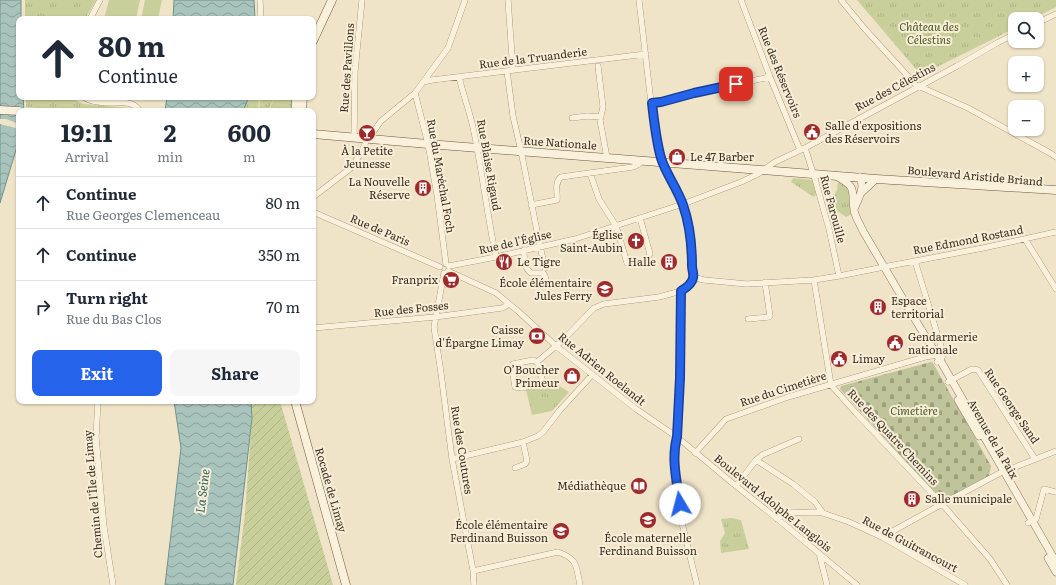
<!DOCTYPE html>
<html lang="en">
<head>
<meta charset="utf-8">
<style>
  body { margin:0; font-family:Literata,serif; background:#f6f6f7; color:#1f2937; height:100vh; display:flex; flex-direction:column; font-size:15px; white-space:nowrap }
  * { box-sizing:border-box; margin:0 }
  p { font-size:13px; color:#747a83 }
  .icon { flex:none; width:22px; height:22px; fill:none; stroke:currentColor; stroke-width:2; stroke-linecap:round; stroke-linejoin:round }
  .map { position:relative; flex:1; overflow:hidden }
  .side { position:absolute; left:16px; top:108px; width:300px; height:296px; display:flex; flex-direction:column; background:#fff; border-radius:8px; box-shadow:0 1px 3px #0004 }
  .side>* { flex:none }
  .guide { position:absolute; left:16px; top:16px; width:300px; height:84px; border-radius:8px; box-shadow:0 1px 3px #0004; background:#fff; color:#1f2937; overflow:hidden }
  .fabs { position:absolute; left:1008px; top:12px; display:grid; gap:8px }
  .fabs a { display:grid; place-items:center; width:36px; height:36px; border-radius:8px; background:#fff; box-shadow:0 1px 3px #0004; font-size:20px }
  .pin { position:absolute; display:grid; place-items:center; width:34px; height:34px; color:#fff; margin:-17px; border-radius:8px; box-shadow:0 2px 6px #0006 }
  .me { position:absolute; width:44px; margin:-22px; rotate:352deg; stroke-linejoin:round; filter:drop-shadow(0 0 3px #0008) }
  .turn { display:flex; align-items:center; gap:14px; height:84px; padding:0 16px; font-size:18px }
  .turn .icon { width:52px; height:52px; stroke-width:2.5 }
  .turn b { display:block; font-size:28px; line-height:34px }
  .eta { display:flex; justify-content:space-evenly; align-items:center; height:68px; text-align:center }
  .eta b { font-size:24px; font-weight:700; line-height:28px }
  .button { display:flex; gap:8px; margin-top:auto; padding:8px 16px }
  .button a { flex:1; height:46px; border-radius:8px; background:#2563eb; color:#fff; font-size:16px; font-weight:700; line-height:46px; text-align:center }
  .button a+a { background:#f6f6f7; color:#1f2937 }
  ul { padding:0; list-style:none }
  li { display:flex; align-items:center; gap:12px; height:52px; padding:0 16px; border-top:1px solid #e0e1e3 }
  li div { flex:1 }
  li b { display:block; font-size:15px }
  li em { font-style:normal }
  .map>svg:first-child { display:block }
  .grass { fill:url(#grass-tufts) }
  .cemetery { fill:url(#cemetery-stones) }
  .garden { fill:url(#garden-furrows) }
  .pitch { fill:#c9cf9b }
  .water { fill:url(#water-waves); stroke:#6f938a }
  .pier { fill:#f0e4c8 }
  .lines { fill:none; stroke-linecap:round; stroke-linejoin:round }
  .minor-casing { stroke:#8d765c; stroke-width:6 }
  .tertiary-casing { stroke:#8d765c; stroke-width:8 }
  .secondary-casing { stroke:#6f573f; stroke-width:9 }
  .minor { stroke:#faf1dc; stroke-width:5.5 }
  .tertiary { stroke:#faf1dc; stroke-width:7 }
  .secondary { stroke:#faf1dc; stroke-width:8 }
  .route-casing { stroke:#184099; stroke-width:10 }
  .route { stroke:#2563eb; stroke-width:7 }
  .labels { text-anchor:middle; stroke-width:4; stroke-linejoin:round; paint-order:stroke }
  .park-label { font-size:11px; font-style:italic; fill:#4d5a26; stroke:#f7eed8 }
  .street-label { font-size:11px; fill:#3d2e20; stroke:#f7eed8 }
  .poi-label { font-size:11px; fill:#3d2e20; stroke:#f7eed8; text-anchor:end }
  .water-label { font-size:12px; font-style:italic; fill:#2f5d5a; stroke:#f7eed8 }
</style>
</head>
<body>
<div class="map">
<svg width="1056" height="585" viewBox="0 0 1056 585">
  <defs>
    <pattern id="grass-tufts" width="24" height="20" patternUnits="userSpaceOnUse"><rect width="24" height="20" fill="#c9cf9b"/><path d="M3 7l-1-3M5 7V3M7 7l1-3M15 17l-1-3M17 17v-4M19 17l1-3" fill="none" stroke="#aeb285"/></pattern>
    <pattern id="cemetery-stones" width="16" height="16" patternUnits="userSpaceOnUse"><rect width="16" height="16" fill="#bfc49a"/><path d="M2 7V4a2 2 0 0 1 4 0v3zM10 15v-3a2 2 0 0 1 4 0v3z" fill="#9ca07d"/></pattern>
    <pattern id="garden-furrows" width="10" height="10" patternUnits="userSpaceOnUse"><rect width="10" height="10" fill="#c9cf9b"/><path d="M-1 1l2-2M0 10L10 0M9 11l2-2" fill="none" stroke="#aeb285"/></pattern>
    <pattern id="water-waves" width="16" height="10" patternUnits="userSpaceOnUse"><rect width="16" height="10" fill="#a9c4bc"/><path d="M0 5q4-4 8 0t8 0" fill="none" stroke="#8ba098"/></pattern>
  </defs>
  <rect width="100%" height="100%" fill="#f0e4c8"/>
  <path class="grass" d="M 25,0 L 96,0 L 85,19 L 25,19 Z
    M 857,0 L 1056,0 L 1056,7 L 1033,19 L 1015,19 L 1015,28 L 921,75 Z
    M 26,97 L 72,97 L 77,101 L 84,104 L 131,108 L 131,111 L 95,111 L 74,109 L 72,108 L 72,111 L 26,107 Z
    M 249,97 L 259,97 L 258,111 L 243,111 Z
    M 260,97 L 275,97 L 268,111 L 259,111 Z
    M 276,97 L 292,97 L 291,111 L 270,111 L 272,104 Z
    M 793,178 L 814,180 L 817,193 L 814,197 L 791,182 Z
    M 838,181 L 848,186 L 852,214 L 846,217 L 824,202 L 830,195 L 833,197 L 837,190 Z
    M 557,384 L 569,392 L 552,411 L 532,415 L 526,390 Z
    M 732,518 L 741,520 L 749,549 L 721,553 L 720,541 L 725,533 L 721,519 Z"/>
  <path class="cemetery" d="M 931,362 L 933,363 L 991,466 L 989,476 L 947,499 L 937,496 L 840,389 L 841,386 Z"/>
  <path class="garden" d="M 272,401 L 280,401 L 333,585 L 236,585 L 245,513 L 252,418 L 251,405 Z"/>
  <path class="pitch" d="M 62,0 L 75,0 L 70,19 L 58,17 Z
    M 109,0 L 140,0 L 136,19 L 104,19 Z
    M 145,0 L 162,0 L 158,19 L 141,19 Z
    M 539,394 L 543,411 L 532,413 L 529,397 Z"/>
  <path class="water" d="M 0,0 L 21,0 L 21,19 L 19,19 L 19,97 L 23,97 L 24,111 L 19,111 L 19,140 L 0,203 Z
    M 174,0 L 254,0 L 255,19 L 173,19 Z
    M 167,97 L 249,97 L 243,111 L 165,111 Z
    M 174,401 L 251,401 L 252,418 L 233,585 L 165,585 L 181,448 Z"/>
  <path class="pier" d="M 0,119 L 6,119 L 19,124 L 19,129 L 0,124 Z"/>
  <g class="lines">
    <g class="minor-casing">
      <path id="minor" d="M 260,0 L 261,19
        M 508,0 L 513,70
        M 639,0 L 654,128 L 660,156 L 665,170 L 683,204 L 691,238 L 692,268 L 693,277 L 690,284 L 686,288 L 681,291 L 680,378 L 677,437 L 675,446 L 674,457 L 676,473 L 682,523 L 697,585
        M 741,0 L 770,77 L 800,150
        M 841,0 L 864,28 L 916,85 L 968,108 L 1050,153 L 1056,157
        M 90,19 L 100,0
        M 1037,23 L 1056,14
        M 598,66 L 603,107 L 600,120 L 607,158
        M 507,71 L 513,116 L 521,151 L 540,246 L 545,268
        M 459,77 C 463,94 469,110 473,127 C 482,170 487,214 496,257
        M 423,82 L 432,80 L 646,54
        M 415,93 L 428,144 L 437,195 L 446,264
        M 84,97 C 100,109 129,94 140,111
        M 651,103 L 661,102 L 694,93 L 770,77
        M 572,118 L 587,116 L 601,117
        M 354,137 L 355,71 L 362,0
        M 805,148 L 815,179 L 829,229 L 839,276
        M 590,173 L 599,199 L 616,226 L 627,263 C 636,266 646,263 650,254 L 640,218
        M 313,197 L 351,168 L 359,156 L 366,142 L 381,121 L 415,93 L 448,48 L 465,0
        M 531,205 L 557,200 C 558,193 554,182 561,177 L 633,167 L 639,164 L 642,160
        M 313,212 L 440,267
        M 1025,239 L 1056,289
        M 524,250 C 524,259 524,268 531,273 L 543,273 L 545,276 L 546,280 L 550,285
        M 915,261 L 943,353 C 943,358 941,359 937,362
        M 449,266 L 496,257 L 575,239 L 683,204 L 741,182 L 758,174 L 775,162 L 805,148 L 957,66 L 997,43 L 1015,34
        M 448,271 L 496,293 L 519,312 L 556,346 L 636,409 L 677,437 L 736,486 L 780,521 L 857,585
        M 444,273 L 434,327 L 441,373 L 452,459 L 473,570 L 474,585
        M 693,277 L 704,280 L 747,284 L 814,280 L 839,276 L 889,266 L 983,248 L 1056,232
        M 814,280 L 831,385 L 856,413 L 942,504 L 990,559 L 1007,585
        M 748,319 L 769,317 L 770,316 L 765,282
        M 313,328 L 435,317 L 502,308 L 506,306 L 508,303
        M 537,362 L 543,382 L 522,388 L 515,387 L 512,368 L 513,364 L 533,360 L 537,362 L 562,341 L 594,308 L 604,304 L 659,297 L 681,291
        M 948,382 L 972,369 L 978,370 L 1035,459
        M 98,401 L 96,437 L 104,527 L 113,585
        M 695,453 L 726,419 L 788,397 L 925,357 L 937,355
        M 452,459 L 523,442 L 538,436 L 543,432 L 560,410 L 592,375
        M 756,460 L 762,455 L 799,439
        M 515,468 L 525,464 L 527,461 L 523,442
        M 736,486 L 756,460 L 793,484 L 815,502 L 823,513
        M 777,519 L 787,513 L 814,512 L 823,513 L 849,522 L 882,537 L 965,585
        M 1028,523 L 1036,519 L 1044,489 L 1056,492
        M 882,537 L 942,504 L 1000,473 L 1056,451
        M 819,553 L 827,585
        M 473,571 L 558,552 C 578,559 576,566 580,585"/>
    </g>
    <g class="tertiary-casing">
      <path id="tertiary" d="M 836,176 C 858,188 851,189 854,210 C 855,217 860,224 863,231 L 913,316 L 940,360 L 1056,562
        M 861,193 L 876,179
        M 855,207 C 859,197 865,188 860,177
        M 958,400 L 979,436
        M 1048,558 L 1056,572"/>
    </g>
    <g class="secondary-casing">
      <path id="secondary" d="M 313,41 L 332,0
        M 0,110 L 19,111
        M 296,111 L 296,97
        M 302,111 L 303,97
        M 313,134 L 428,144 L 876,179 L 1056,190
        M 295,401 L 346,585"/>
    </g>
    <use href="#minor" class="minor"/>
    <use href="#tertiary" class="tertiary"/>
    <use href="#secondary" class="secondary"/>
  </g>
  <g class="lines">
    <g class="route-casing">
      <path id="route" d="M 680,504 C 677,482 671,459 677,437 L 680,378 L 681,291 C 686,288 692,284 693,278 C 694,274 692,269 692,266 C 692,245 690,225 683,205 C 677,188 666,174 661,158 C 656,140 654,121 652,103 L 661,102 L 694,93 L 736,84"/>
    </g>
    <use href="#route" class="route"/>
  </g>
  <defs>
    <g id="civic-disc" transform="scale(0.9)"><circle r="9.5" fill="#9e2a2b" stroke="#f7eed8"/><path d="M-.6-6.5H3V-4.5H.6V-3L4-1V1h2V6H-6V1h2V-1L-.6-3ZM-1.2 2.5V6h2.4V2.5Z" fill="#fff"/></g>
    <g id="bar-disc" transform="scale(0.9)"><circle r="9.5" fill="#9e2a2b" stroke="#f7eed8"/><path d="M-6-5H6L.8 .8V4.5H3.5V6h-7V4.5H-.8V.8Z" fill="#fff"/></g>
    <g id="shop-disc" transform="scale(0.9)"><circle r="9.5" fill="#9e2a2b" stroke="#f7eed8"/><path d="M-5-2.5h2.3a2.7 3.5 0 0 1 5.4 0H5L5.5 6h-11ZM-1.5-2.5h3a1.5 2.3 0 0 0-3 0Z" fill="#fff"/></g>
    <g id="building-disc" transform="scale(0.9)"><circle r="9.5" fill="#9e2a2b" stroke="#f7eed8"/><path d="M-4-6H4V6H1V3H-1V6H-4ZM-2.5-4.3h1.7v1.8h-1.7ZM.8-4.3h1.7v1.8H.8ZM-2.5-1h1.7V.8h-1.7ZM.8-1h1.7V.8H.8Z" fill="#fff"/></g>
    <g id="church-disc" transform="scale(0.9)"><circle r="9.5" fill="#9e2a2b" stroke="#f7eed8"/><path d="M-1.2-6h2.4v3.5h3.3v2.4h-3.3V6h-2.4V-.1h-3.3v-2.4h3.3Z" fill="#fff"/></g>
    <g id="restaurant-disc" transform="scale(0.9)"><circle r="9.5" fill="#9e2a2b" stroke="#f7eed8"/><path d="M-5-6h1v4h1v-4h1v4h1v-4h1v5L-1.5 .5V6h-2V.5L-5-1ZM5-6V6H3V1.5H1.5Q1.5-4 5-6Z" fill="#fff"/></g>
    <g id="supermarket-disc" transform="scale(0.9)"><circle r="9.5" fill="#9e2a2b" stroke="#f7eed8"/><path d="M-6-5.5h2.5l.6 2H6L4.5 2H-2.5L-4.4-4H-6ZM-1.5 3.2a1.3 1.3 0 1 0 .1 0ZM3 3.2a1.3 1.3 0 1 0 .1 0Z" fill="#fff"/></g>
    <g id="school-disc" transform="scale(0.9)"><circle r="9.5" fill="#9e2a2b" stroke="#f7eed8"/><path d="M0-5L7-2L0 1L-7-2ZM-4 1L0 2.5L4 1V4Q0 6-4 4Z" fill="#fff"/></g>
    <g id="bank-disc" transform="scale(0.9)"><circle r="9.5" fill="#9e2a2b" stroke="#f7eed8"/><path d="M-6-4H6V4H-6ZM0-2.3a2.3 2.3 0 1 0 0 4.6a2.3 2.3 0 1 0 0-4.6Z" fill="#fff"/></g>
    <g id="library-disc" transform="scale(0.9)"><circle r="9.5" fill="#9e2a2b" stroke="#f7eed8"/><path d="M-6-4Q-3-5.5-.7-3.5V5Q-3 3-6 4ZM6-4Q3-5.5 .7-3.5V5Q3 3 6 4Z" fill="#fff"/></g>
  </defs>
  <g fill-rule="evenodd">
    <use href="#civic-disc" x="812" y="132"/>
    <use href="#bar-disc" x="367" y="133"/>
    <use href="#shop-disc" x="677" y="157"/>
    <use href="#building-disc" x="423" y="188"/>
    <use href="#church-disc" x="636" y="241"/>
    <use href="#restaurant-disc" x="504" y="262"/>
    <use href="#building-disc" x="669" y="262"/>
    <use href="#supermarket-disc" x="451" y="280"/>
    <use href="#school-disc" x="605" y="289"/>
    <use href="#building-disc" x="878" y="307"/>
    <use href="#bank-disc" x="537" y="336"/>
    <use href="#civic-disc" x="895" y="343"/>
    <use href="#civic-disc" x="839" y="359"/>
    <use href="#shop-disc" x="572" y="376"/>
    <use href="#library-disc" x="639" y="486"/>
    <use href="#building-disc" x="912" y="499"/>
    <use href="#school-disc" x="648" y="520"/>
    <use href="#school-disc" x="561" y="531"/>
  </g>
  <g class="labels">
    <g class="park-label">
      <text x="929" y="31">Château des<tspan x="929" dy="13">Célestins</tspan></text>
      <text x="914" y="415">Cimetière</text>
    </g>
    <g class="street-label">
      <text transform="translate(533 58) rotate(-7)" y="4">Rue de la Truanderie</text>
      <text transform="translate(347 68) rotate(-86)" y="4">Rue des Pavillons</text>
      <text transform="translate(780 72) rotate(68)" y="4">Rue des Réservoirs</text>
      <text transform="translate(895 87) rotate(-28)" y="4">Rue des Célestins</text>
      <text transform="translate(560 143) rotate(4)" y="4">Rue Nationale</text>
      <text transform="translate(489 165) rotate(80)" y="4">Rue Blaise Rigaud</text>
      <text transform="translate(441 176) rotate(80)" y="4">Rue du Maréchal Foch</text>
      <text transform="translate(975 176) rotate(5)" y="4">Boulevard Aristide Briand</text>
      <text transform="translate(833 209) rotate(75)" y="4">Rue Farouille</text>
      <text transform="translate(380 230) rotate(23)" y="4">Rue de Paris</text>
      <text transform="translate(968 240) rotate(-11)" y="4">Rue Edmond Rostand</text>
      <text transform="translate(515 242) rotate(-13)" y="4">Rue de l'Église</text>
      <text transform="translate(411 309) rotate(-6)" y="4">Rue des Fosses</text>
      <text transform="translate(602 369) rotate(39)" y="4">Rue Adrien Roelandt</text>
      <text transform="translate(783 389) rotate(-18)" y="4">Rue du Cimetière</text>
      <text transform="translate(1012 406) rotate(56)" y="4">Rue George Sand</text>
      <text transform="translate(893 437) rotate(47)" y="4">Rue des Quatre Chemins</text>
      <text transform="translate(993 439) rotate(60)" y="4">Avenue de la Paix</text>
      <text transform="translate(462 450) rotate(81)" y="4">Rue des Coutures</text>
      <text transform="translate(331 490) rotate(74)" y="4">Rocade de Limay</text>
      <text transform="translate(93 494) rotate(-95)" y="4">Chemin de l'Île de Limay</text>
      <text transform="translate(773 503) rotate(39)" y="4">Boulevard Adolphe Langlois</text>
      <text transform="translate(910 544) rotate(28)" y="4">Rue de Guitrancourt</text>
    </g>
    <g class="poi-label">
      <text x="825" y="130" text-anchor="start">Salle d'expositions<tspan x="825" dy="13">des Réservoirs</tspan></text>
      <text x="367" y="155" text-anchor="middle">À la Petite<tspan x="367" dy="13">Jeunesse</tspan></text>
      <text x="690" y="161" text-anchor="start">Le 47 Barber</text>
      <text x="410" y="186">La Nouvelle<tspan x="410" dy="13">Réserve</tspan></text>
      <text x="623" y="239">Église<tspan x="623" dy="13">Saint-Aubin</tspan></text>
      <text x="517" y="266" text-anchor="start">Le Tigre</text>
      <text x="656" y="266">Halle</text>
      <text x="438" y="284">Franprix</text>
      <text x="592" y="287">École élémentaire<tspan x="592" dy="13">Jules Ferry</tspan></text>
      <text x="891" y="305" text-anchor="start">Espace<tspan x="891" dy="13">territorial</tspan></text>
      <text x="524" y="334">Caisse<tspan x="524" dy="13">d'Épargne Limay</tspan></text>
      <text x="908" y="341" text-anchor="start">Gendarmerie<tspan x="908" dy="13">nationale</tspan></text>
      <text x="852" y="363" text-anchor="start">Limay</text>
      <text x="559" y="374">O’Boucher<tspan x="559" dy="13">Primeur</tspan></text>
      <text x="626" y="490">Médiathèque</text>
      <text x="925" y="503" text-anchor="start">Salle municipale</text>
      <text x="548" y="529">École élémentaire<tspan x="548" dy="13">Ferdinand Buisson</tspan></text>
      <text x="648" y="542" text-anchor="middle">École maternelle<tspan x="648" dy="13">Ferdinand Buisson</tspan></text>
    </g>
    <g class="water-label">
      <text transform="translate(203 491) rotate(-83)" y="4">La Seine</text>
    </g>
  </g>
</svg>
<div class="fabs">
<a><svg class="icon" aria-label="search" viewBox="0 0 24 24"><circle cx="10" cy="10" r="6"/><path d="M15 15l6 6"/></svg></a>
<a>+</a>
<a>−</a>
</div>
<div class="pin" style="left:736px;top:84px;background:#d93025"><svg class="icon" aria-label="arrive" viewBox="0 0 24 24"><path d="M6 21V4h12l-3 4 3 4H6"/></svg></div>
<svg class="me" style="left:680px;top:504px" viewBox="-20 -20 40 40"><circle r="19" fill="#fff"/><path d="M0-13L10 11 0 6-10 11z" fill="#2563eb"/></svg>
<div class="guide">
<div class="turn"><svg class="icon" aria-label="ahead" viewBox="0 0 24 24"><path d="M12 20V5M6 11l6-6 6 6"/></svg><div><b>80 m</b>Continue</div></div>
</div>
<section class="side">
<div class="eta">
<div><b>19:11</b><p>Arrival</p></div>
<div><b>2</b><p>min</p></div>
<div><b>600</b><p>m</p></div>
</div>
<ul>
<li><svg class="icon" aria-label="ahead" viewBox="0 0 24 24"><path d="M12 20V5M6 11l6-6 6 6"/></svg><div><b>Continue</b><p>Rue Georges Clemenceau</p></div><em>80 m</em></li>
<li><svg class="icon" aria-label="ahead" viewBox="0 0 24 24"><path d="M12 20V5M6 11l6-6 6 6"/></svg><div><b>Continue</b></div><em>350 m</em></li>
<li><svg class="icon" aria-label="right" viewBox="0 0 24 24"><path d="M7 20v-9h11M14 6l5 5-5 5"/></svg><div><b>Turn right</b><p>Rue du Bas Clos</p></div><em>70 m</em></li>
</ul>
<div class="button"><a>Exit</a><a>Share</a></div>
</section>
</div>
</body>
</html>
